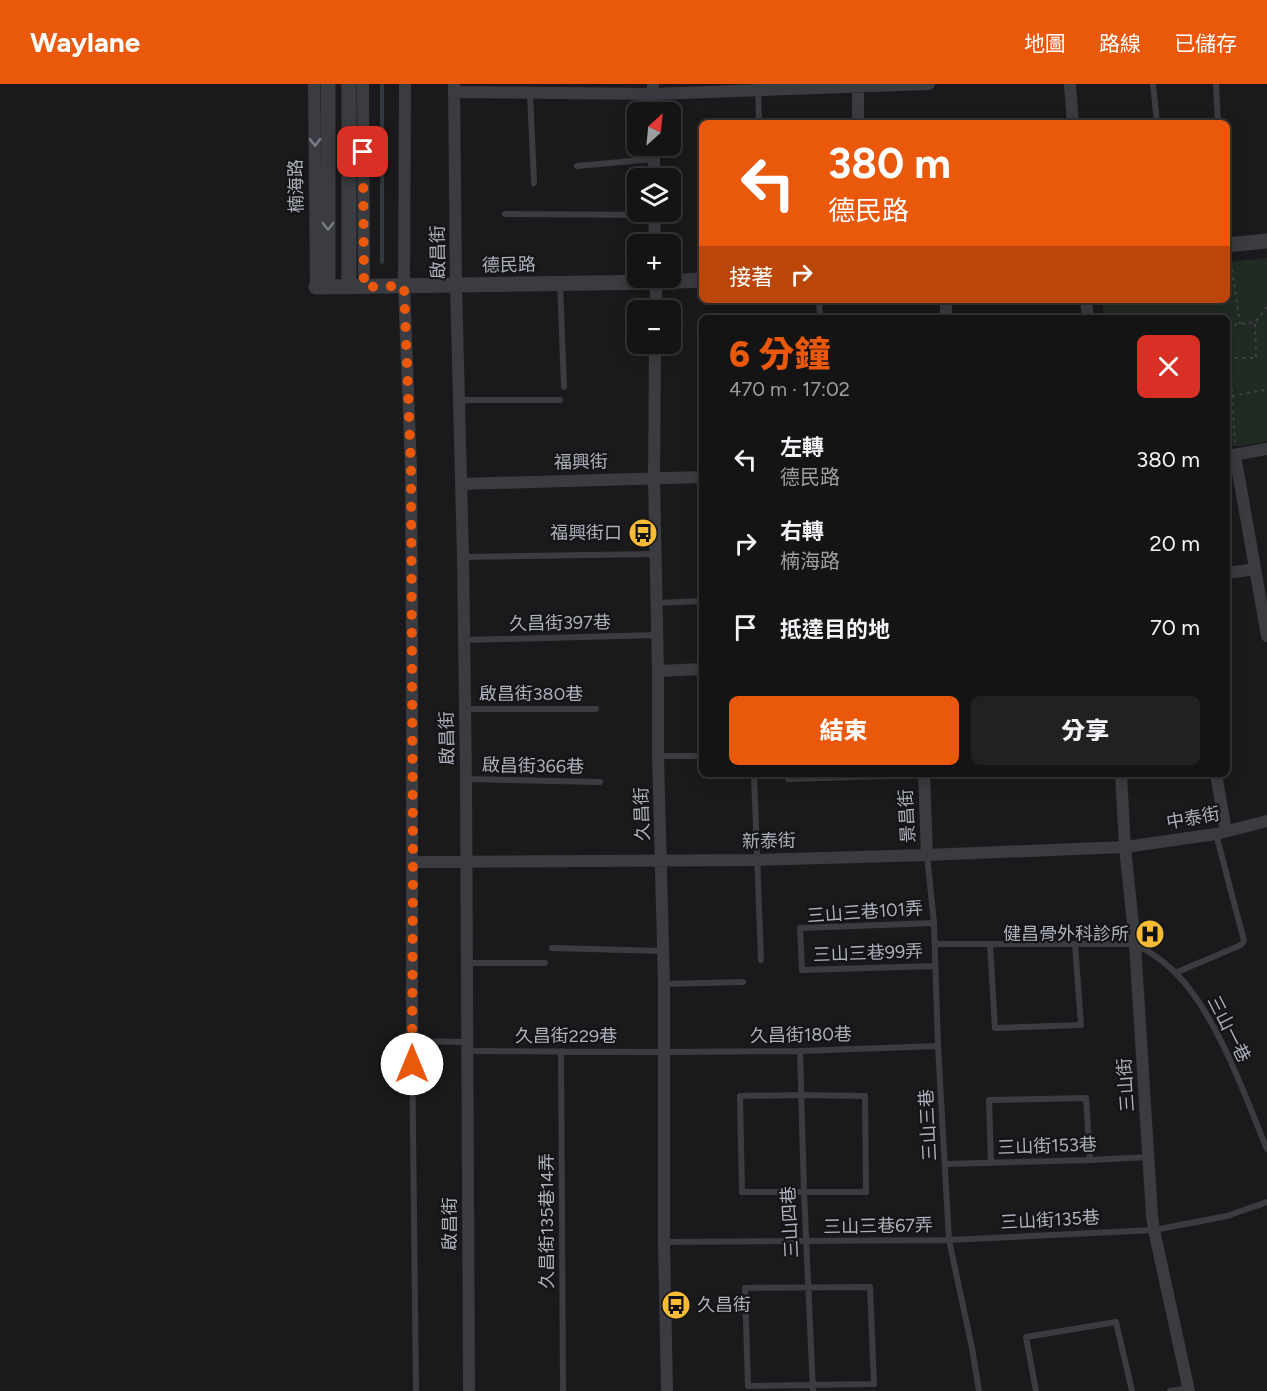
<!DOCTYPE html>
<html lang="zh-TW">
<head>
<meta charset="utf-8">
<style>
  body { margin:0; font-family:Figtree,"Noto Sans TC",sans-serif; background:#212122; color:#f1f3f6; height:100vh; display:flex; flex-direction:column; font-size:22px; white-space:nowrap }
  * { box-sizing:border-box; margin:0 }
  p { font-size:20px; color:#9d9ea0 }
  .icon { flex:none; width:33px; height:33px; fill:none; stroke:currentColor; stroke-width:2; stroke-linecap:round; stroke-linejoin:round }
  .map { position:relative; flex:1; overflow:hidden }
  .sheet { position:absolute; left:699px; top:231px; width:531px; height:462px; display:flex; flex-direction:column; background:#141415; border-radius:9px; box-shadow:0 3px 15px #0003,0 0 0 2px #333334 }
  .sheet>* { flex:none }
  .banner { position:absolute; left:699px; top:36px; width:531px; height:183px; border-radius:9px; box-shadow:0 3px 15px #0003,0 0 0 2px #333334; background:#ea580c; color:#fff; overflow:hidden }
  .needle { width:39px; rotate:27deg }
  .fabs { position:absolute; left:627px; top:18px; display:grid; gap:12px }
  .fabs a { display:grid; place-items:center; width:54px; height:54px; border-radius:9px; background:#141415; box-shadow:0 3px 15px #0003,0 0 0 2px #333334; font-size:30px }
  .pin { position:absolute; display:grid; place-items:center; width:51px; height:51px; color:#fff; margin:-26px; border-radius:12px; box-shadow:0 3px 9px #0006 }
  .me { position:absolute; width:66px; margin:-33px; rotate:0deg; stroke-linejoin:round; filter:drop-shadow(0 0 4px #0008) }
  .turn { display:flex; align-items:center; gap:21px; height:126px; padding:0 30px; font-size:27px }
  .turn .icon { width:78px; height:78px; stroke-width:2.5 }
  .turn b { display:block; font-size:42px; line-height:51px }
  .then { display:flex; align-items:center; height:57px; padding:0 30px; background:#0003; gap:12px; font-size:22px }
  .round { display:grid; place-items:center; flex:none; width:63px; height:63px; border-radius:9px; background:#212122 }
  .headline { display:flex; align-items:center; justify-content:space-between; height:102px; padding:0 30px }
  h1 { font-size:36px; font-weight:800; line-height:45px; color:#ea580c }
  .primary-button { display:flex; gap:12px; margin-top:auto; padding:12px 30px }
  .primary-button a { flex:1; height:69px; border-radius:9px; background:#ea580c; color:#fff; font-size:24px; font-weight:800; line-height:69px; text-align:center }
  .primary-button a+a { background:#212122; color:#f1f3f6 }
  ul { padding:0; list-style:none }
  li { display:flex; align-items:center; gap:18px; height:84px; padding:0 30px }
  li div { flex:1 }
  li b { display:block; font-size:22px }
  li em { font-style:normal }
  header { display:flex; align-items:center; gap:36px; box-sizing:border-box; height:84px; padding:0 30px; background:#ea580c; color:#fff }
  header strong { font-size:28px }
  nav { display:flex; gap:33px; margin-inline-start:auto; font-size:21px }
  .map>svg:first-child { display:block }
  .green { fill:#212b23 }
  .lines { fill:none; stroke-linecap:round; stroke-linejoin:round }
  .stream { stroke:#2f3941; stroke-width:4 }
  .path { stroke:#414349; stroke-width:2; stroke-dasharray:3 4.5; stroke-linecap:butt }
  .service { stroke:#3b3c41; stroke-width:6 }
  .minor { stroke:#3b3c41; stroke-width:12 }
  .tertiary { stroke:#3b3c41; stroke-width:15 }
  .oneway { stroke:#797c85 }
  .route { stroke:#ea580c; stroke-width:10; stroke-dasharray:0 18 }
  .labels { text-anchor:middle; stroke-width:4.5; stroke-linejoin:round; paint-order:stroke }
  .street-label { font-size:18px; fill:#acb1bc; stroke:#151517 }
  .poi-label { font-size:18px; fill:#acb1bc; stroke:#151517; text-anchor:end }
</style>
</head>
<body>
<header>
<strong>Waylane</strong>
<nav><a>地圖</a><a>路線</a><a>已儲存</a></nav>
</header>
<div class="map">
<svg width="1267" height="1307" viewBox="0 0 1267 1307">
  <rect width="100%" height="100%" fill="#1a1a1c"/>
  <path class="green" d="M 1267,174 L 1267,357 L 1242,362 L 1227,362 L 1227,234 L 1104,234 L 1102,216 L 1227,216 L 1227,178 Z"/>
  <g class="lines">
    <path class="stream" d="M 382,178 L 382,0"/>
    <path class="path" d="M 1231,178 L 1240,240
      M 1256,237 L 1267,223
      M 1227,242 L 1255,238 L 1256,274 L 1227,274
      M 1230,274 L 1235,358
      M 1232,312 L 1264,306 L 1267,307"/>
    <path class="service" d="M 758,0 L 759,39
      M 1153,0 L 1157,39
      M 1216,0 L 1218,39
      M 530,9 L 534,99
      M 577,82 L 654,75
      M 505,130 L 654,131
      M 560,199 L 564,303
      M 819,216 L 820,234
      M 460,316 L 560,316
      M 463,473 L 655,470
      M 657,519 L 702,517
      M 465,556 L 657,551
      M 465,625 L 596,625
      M 658,672 L 702,672
      M 754,690 L 761,876
      M 466,695 L 600,698
      M 788,695 L 924,691
      M 927,771 L 934,839 L 938,962 L 949,1156 L 972,1264 L 979,1307
      M 934,839 L 800,844 L 802,886 L 935,882
      M 935,860 L 1135,860 C 1157,871 1177,888 1191,907 C 1224,951 1246,1015 1267,1065
      M 990,860 L 995,944 L 1081,941 L 1075,860
      M 552,864 L 663,867
      M 466,879 L 545,879
      M 1175,889 L 1241,861 L 1244,857 L 1216,750
      M 664,900 L 743,898
      M 467,967 L 664,968 L 800,967 L 938,962
      M 561,967 L 563,1307
      M 800,967 L 804,1108 L 813,1307
      M 801,1011 L 865,1012 L 866,1108 L 742,1108 L 740,1012 Z
      M 991,1079 L 989,1016 L 1086,1014 L 1090,1076
      M 946,1080 L 1090,1076 L 1149,1073
      M 664,1158 L 949,1156 L 1154,1146 L 1227,1132 L 1267,1118
      M 870,1203 L 874,1300 L 748,1302 L 745,1204 Z
      M 416,1307 L 412,957 L 466,958
      M 1036,1307 L 1026,1253 L 1116,1238 L 1132,1307
      M 1170,1307 L 1188,1304"/>
    <path class="minor" d="M 314,0 L 316,203
      M 363,0 L 364,203
      M 405,0 L 404,202 L 411,384 L 412,547 L 412,957
      M 454,0 L 456,201 L 463,473 L 466,695 L 469,1307
      M 653,0 L 653,28
      M 1070,0 L 1073,39
      M 454,8 L 653,10 L 929,0
      M 858,39 L 858,0
      M 654,62 L 654,94
      M 654,128 L 655,160
      M 946,216 L 946,234
      M 1086,216 L 1088,234
      M 656,226 L 656,194
      M 655,260 L 654,395 L 658,587 L 658,672 L 664,900 L 664,1158 L 667,1307
      M 1235,371 L 1267,552
      M 1227,372 L 1267,365
      M 461,400 L 702,393
      M 1227,489 L 1255,485
      M 658,587 L 702,585
      M 924,690 L 927,771
      M 1121,690 L 1125,763 L 1135,860 L 1152,1132 L 1154,1146 L 1189,1307
      M 1216,690 L 1226,747
      M 413,778 L 757,776 L 927,771 L 1125,763 L 1216,750 L 1267,737"/>
    <path class="tertiary" d="M 328,0 L 328,203
      M 1227,161 L 1267,157
      M 316,203 L 656,198 L 702,196
      M 349,203 L 349,0"/>
  </g>
  <defs><path id="oneway-chevron" d="M-2-3.5L2.5 0L-2 3.5" fill="none" stroke-width="1.6" stroke-linecap="round" stroke-linejoin="round" transform="scale(1.5)"/></defs>
  <g class="oneway">
    <use href="#oneway-chevron" transform="translate(315 58) rotate(89)"/>
    <use href="#oneway-chevron" transform="translate(328 142) rotate(90)"/>
  </g>
  <g class="lines">
    <path class="route" d="M 363,68 L 364,203 L 404,202 L 411,384 L 413,778 L 412,980"/>
  </g>
  <defs>
    <g id="bus-disc" transform="scale(1.5)"><circle r="9.5" fill="#f8bb36" stroke="#151517"/><path d="M-5-6H5V4H4V6H2V4H-2V6H-4V4H-5ZM-3.5-4V0h7V-4ZM-3.5 1.2v1.5H-2V1.2ZM2 1.2v1.5H3.5V1.2Z" fill="#111"/></g>
    <g id="hospital-disc" transform="scale(1.5)"><circle r="9.5" fill="#f8bb36" stroke="#151517"/><path d="M-5-5h3v3.5h4V-5h3V5h-3V1.5h-4V5h-3Z" fill="#111"/></g>
  </defs>
  <g fill-rule="evenodd">
    <use href="#bus-disc" x="643" y="449"/>
    <use href="#hospital-disc" x="1150" y="850"/>
    <use href="#bus-disc" x="676" y="1221"/>
  </g>
  <g class="labels">
    <g class="street-label">
      <text transform="translate(296 102) rotate(-91)" y="6">楠海路</text>
      <text transform="translate(438 168) rotate(-91)" y="6">啟昌街</text>
      <text transform="translate(509 181) rotate(-1)" y="6">德民路</text>
      <text transform="translate(581 378) rotate(-1)" y="6">福興街</text>
      <text transform="translate(560 539) rotate(-1)" y="6">久昌街397巷</text>
      <text x="531" y="616">啟昌街380巷</text>
      <text transform="translate(447 654) rotate(-91)" y="6">啟昌街</text>
      <text transform="translate(533 682) rotate(1)" y="6">啟昌街366巷</text>
      <text transform="translate(642 730) rotate(-92)" y="6">久昌街</text>
      <text transform="translate(907 732) rotate(-93)" y="6">景昌街</text>
      <text transform="translate(1193 734) rotate(-10)" y="6">中泰街</text>
      <text transform="translate(769 757) rotate(-1)" y="6">新泰街</text>
      <text transform="translate(865 828) rotate(-4)" y="6">三山三巷101弄</text>
      <text transform="translate(868 869) rotate(-2)" y="6">三山三巷99弄</text>
      <text transform="translate(1229 945) rotate(63)" y="6">三山一巷</text>
      <text transform="translate(801 951) rotate(-1)" y="6">久昌街180巷</text>
      <text x="566" y="958">久昌街229巷</text>
      <text transform="translate(1126 1001) rotate(-94)" y="6">三山街</text>
      <text transform="translate(928 1041) rotate(-93)" y="6">三山三巷</text>
      <text transform="translate(1047 1062) rotate(-2)" y="6">三山街153巷</text>
      <text transform="translate(1050 1136) rotate(-3)" y="6">三山街135巷</text>
      <text transform="translate(547 1137) rotate(-90)" y="6">久昌街135巷14弄</text>
      <text transform="translate(790 1138) rotate(-93)" y="6">三山四巷</text>
      <text transform="translate(450 1140) rotate(-90)" y="6">啟昌街</text>
      <text transform="translate(878 1142) rotate(-1)" y="6">三山三巷67弄</text>
    </g>
    <g class="poi-label">
      <text x="622" y="455">福興街口</text>
      <text x="1129" y="856">健昌骨外科診所</text>
      <text x="697" y="1227" text-anchor="start">久昌街</text>
    </g>
  </g>
</svg>
<div class="fabs">
<a><svg class="needle" viewBox="-14 -14 28 28"><path d="M0-13l5 13h-10z" fill="#e53935"/><path d="M0 13l5-13h-10z" fill="#9d9ea0"/></svg></a>
<a><svg class="icon" aria-label="layers" viewBox="0 0 24 24"><path d="M12 4l9 5-9 5-9-5zM3 14l9 5 9-5"/></svg></a>
<a>+</a>
<a>−</a>
</div>
<div class="pin" style="left:363px;top:68px;background:#d93025"><svg class="icon" aria-label="arrive" viewBox="0 0 24 24"><path d="M6 21V4h12l-3 4 3 4H6"/></svg></div>
<svg class="me" style="left:412px;top:980px" viewBox="-20 -20 40 40"><circle r="19" fill="#fff"/><path d="M0-13L10 11 0 6-10 11z" fill="#ea580c"/></svg>
<div class="banner">
<div class="turn"><svg class="icon" aria-label="left" viewBox="0 0 24 24"><path d="M17 20v-9H6M10 6l-5 5 5 5"/></svg><div><b>380 m</b>德民路</div></div>
<div class="then">接著<svg class="icon" aria-label="right" viewBox="0 0 24 24"><path d="M7 20v-9h11M14 6l5 5-5 5"/></svg></div>
</div>
<section class="sheet">
<div class="headline"><div><h1>6 分鐘</h1><p>470 m · 17:02</p></div><a class="round" style="background:#d93025;color:#fff"><svg class="icon" aria-label="close" viewBox="0 0 24 24"><path d="M6 6l12 12M18 6L6 18"/></svg></a></div>
<ul>
<li><svg class="icon" aria-label="left" viewBox="0 0 24 24"><path d="M17 20v-9H6M10 6l-5 5 5 5"/></svg><div><b>左轉</b><p>德民路</p></div><em>380 m</em></li>
<li><svg class="icon" aria-label="right" viewBox="0 0 24 24"><path d="M7 20v-9h11M14 6l5 5-5 5"/></svg><div><b>右轉</b><p>楠海路</p></div><em>20 m</em></li>
<li><svg class="icon" aria-label="arrive" viewBox="0 0 24 24"><path d="M6 21V4h12l-3 4 3 4H6"/></svg><div><b>抵達目的地</b></div><em>70 m</em></li>
</ul>
<div class="primary-button"><a>結束</a><a>分享</a></div>
</section>
</div>
</body>
</html>
